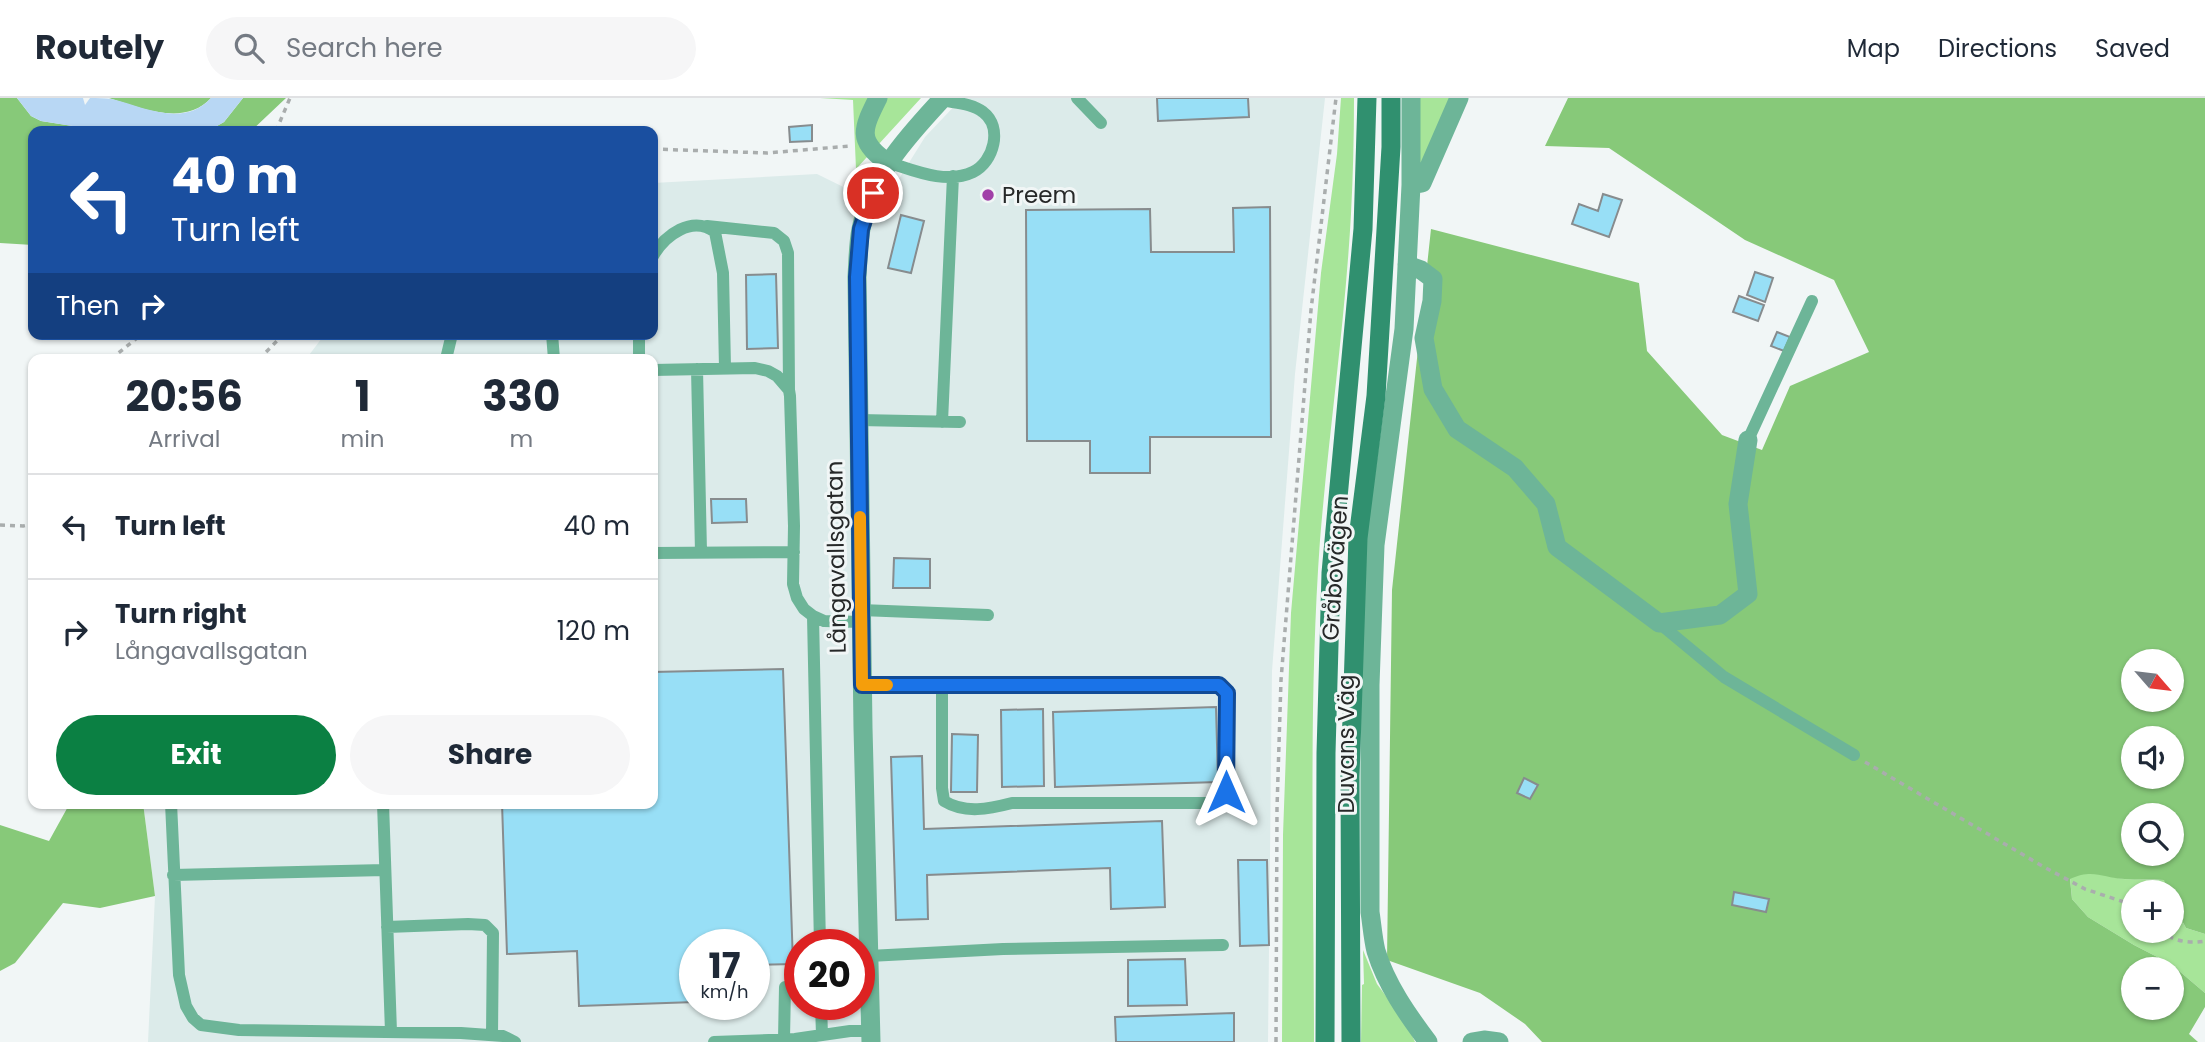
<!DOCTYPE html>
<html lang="en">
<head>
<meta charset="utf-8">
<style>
  body { margin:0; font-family:Poppins,sans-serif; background:#f6f6f7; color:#1f2937; height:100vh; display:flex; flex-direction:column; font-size:26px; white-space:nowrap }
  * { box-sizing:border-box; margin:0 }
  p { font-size:23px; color:#747a83 }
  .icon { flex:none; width:38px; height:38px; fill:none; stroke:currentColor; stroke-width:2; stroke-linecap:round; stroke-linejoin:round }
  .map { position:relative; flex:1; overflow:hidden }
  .panel { position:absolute; left:28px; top:256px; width:630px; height:455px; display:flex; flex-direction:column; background:#fff; border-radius:14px; box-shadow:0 2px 5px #0004 }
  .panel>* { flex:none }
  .top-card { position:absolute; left:28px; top:28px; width:630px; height:214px; border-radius:14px; box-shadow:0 2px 5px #0004; background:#1a4fa0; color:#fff; overflow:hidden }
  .needle { width:46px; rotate:118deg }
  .controls { position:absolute; left:2121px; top:551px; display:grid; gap:14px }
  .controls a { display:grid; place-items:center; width:63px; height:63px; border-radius:50%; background:#fff; box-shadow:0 2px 5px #0004; font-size:35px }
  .speed { position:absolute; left:679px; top:831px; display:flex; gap:14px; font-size:35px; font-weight:700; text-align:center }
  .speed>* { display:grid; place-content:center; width:91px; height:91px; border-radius:50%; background:#fff; box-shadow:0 2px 5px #0004; line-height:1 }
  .speed small { font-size:18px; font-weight:400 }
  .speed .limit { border:10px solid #d22; background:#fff; color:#111 }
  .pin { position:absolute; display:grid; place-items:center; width:60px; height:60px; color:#fff; margin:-30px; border:4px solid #fff; border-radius:50%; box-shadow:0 2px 7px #0007 }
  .me { position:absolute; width:77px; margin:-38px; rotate:0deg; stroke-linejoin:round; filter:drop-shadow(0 0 5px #0008) }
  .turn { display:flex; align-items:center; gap:24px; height:147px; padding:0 28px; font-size:32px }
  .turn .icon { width:91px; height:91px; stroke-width:2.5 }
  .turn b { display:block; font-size:49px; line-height:60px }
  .then { display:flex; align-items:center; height:66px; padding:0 28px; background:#0003; gap:14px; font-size:26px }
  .eta { display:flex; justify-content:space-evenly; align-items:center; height:119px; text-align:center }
  .eta b { font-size:42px; font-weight:700; line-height:49px }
  .action { display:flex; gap:14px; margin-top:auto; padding:14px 28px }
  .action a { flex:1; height:80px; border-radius:42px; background:#0b8043; color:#fff; font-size:28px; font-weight:700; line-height:80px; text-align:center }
  .action a+a { background:#f6f6f7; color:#1f2937 }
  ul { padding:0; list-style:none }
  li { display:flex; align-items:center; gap:21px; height:105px; padding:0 28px; border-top:2px solid #e0e1e3 }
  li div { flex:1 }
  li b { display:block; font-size:26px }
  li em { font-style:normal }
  header { display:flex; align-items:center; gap:42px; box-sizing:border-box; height:98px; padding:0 35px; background:#fff; border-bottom:2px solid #e0e1e3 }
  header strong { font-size:33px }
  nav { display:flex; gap:38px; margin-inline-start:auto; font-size:24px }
  .search { width:490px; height:63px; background:#f6f6f7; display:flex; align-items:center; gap:18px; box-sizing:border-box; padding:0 24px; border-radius:38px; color:#747a83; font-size:26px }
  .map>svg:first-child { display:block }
  .built { fill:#dcebea; fill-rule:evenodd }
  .green { fill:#a7e599 }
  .forest { fill:#87c979; fill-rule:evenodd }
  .water { fill:#b8d7f4 }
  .building { fill:#98dff6; stroke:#878c8e; stroke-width:2 }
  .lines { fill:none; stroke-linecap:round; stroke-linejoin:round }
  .path { stroke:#a9adad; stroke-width:3.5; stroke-dasharray:5 5; stroke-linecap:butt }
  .service { stroke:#6db598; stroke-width:12 }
  .minor { stroke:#6db598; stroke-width:19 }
  .secondary { stroke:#30906f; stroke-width:19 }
  .route-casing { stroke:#114b97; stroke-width:18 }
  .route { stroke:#1a73e8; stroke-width:12 }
  .slow { stroke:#f59e0b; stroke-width:12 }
  .poi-dot { fill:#a140a8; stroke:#f1f6f6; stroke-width:2.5 }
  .labels { text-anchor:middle; stroke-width:6; stroke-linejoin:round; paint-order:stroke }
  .poi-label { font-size:23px; fill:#262828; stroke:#f1f6f6; text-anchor:start }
  .street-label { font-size:23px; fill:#262828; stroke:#f1f6f6 }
</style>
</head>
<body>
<header>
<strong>Routely</strong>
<div class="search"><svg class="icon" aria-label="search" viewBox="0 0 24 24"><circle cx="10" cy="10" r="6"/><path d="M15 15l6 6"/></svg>Search here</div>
<nav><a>Map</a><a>Directions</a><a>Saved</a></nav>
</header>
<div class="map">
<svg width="2205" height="944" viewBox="0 0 2205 944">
  <rect width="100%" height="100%" fill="#f1f6f6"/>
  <path class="built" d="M 962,0 L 1325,0 L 1295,276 L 1272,573 L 1268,944 L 148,944 L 155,798 L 143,705 L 653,705 L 653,261 L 306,261 L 325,236 L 653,236 L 653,85 L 817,76 L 882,108 L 925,39 ZM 695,847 L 754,847 L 754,906 L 695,906 ZM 800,847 L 859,847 L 859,906 L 800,906 Z"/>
  <path class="green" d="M 820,0 L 921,0 L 856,71 L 853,2 Z
    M 1341,0 L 1354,0 C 1354,39 1353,78 1351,116 C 1345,225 1329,333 1320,442 C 1308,609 1314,777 1314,944 L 1282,944 L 1283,737 L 1291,515 L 1321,175 L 1337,56 Z
    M 1418,0 L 1452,0 L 1424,71 L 1418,64 Z
    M 2082,775 L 2100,776 L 2122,781 L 2165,782 L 2168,794 L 2133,794 L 2133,833 L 2172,833 L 2172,804 L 2186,830 L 2205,836 L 2205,895 L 2171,866 L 2134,847 L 2088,819 L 2072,801 L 2070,780 Z
    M 1363,852 L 1377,886 L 1407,926 L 1415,944 L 1361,944 L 1362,887 L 1364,886 Z"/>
  <path class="forest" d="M 0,0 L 17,0 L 31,18 L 41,23 L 104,33 L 33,33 L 33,147 L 0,145 Z
    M 109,0 L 211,0 C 184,29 141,10 109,0 Z
    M 243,0 L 286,0 L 251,33 L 208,33 L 224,24 Z
    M 1568,0 L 2205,0 L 2205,836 L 2186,830 L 2172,804 L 2172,794 L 2168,794 L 2164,782 C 2151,781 2138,782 2125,781 C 2103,780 2093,770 2070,781 L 2072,801 L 2088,819 L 2134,847 L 2171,866 L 2205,895 L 2205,909 L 2189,936 L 2198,944 L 1542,944 L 1525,926 L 1480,895 L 1387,862 L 1392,492 L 1431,131 L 1639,185 L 1647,253 L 1722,337 L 1762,352 L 1790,288 L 1869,254 L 1834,182 L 1745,142 L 1609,50 L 1545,48 ZM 2133,564 L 2172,564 L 2172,602 L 2133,602 ZM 2133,640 L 2172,640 L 2172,679 L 2133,679 ZM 2133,718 L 2172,718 L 2172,756 L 2133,756 ZM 2133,872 L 2172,872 L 2172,910 L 2133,910 Z
    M 70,705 L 143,705 L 155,798 L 100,810 L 63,805 L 15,865 L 0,873 L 0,727 L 49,743 Z"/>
  <path class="water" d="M 17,0 L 83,0 L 85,7 L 90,0 C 97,0 105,0 112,1 C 144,9 184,30 211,0 L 243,0 L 224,24 L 208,33 L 104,33 L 41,23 L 31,18 Z"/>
  <path class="building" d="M 1157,0 L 1248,0 L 1249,19 L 1158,23 Z
    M 812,27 L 812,43 L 790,44 L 789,29 Z
    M 1603,96 L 1622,102 L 1609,139 L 1572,126 L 1579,106 L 1598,113 Z
    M 1270,109 L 1271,339 L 1150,339 L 1150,375 L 1090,375 L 1090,343 L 1027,343 L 1026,112 L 1150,111 L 1151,154 L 1234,154 L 1233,110 Z
    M 901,117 L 924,123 L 911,175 L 888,170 Z
    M 1755,174 L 1773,180 L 1765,204 L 1747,197 Z
    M 776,176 L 778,250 L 747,251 L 746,177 Z
    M 1739,198 L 1764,207 L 1758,223 L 1733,214 Z
    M 1777,234 L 1790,239 L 1784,253 L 1771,248 Z
    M 711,401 L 746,401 L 747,424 L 712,425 Z
    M 894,460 L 930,461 L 930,490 L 893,490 Z
    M 783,571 L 793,866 L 757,867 L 758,902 L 754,902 L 754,847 L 695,847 L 695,904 L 579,908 L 577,853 L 507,856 L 502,705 L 653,705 L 653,574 Z
    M 1216,609 L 1218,684 L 1055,689 L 1053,614 Z
    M 1043,611 L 1044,688 L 1002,689 L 1001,612 Z
    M 952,636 L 978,637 L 977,694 L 951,694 Z
    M 922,658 L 924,731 L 1162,723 L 1165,809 L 1111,811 L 1110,770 L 927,777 L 928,821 L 896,822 L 891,659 Z
    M 1524,680 L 1538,687 L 1530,701 L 1517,695 Z
    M 1238,762 L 1267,762 L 1269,847 L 1240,848 Z
    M 1734,794 L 1769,801 L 1766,814 L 1732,807 Z
    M 1185,861 L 1187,907 L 1128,908 L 1128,862 Z
    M 1234,915 L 1234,944 L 1116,944 L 1115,919 Z"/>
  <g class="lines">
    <path class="path" d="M 276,33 L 290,0
      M 653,51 L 767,55 L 850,48
      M 111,261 L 142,236
      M 259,261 L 284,236
      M 0,427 L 23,428 L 33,426
      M 1865,664 L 2044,769 L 2085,791 L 2133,807
      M 2160,833 C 2174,843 2188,846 2205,843
      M 1276,944 L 1277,710 L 1281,582 L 1311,212 L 1336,0"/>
    <path class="service" d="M 1077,0 L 1101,25
      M 887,64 C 913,72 946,87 973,74 C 994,64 1003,29 983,14 C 972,5 954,5 941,2
      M 707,128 L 774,135 L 784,143 L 788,155 L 789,292
      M 653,158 C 665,137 692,117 715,134 L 723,175 L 725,270
      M 552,236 L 554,261
      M 446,261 L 452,236
      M 639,261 L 639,236
      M 697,271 L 701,454
      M 653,272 L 755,270 L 768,273 L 777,278 L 789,292 L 790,298 L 794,428 L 793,486 L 797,500 L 804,511 L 813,518 L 824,523 L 862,524
      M 859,322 L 960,324
      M 942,324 L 953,78
      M 1748,342 L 1812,203
      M 653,455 L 794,454
      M 861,512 L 988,517
      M 813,518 L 820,847
      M 1659,525 L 1724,579 L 1854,657
      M 862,587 L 1219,587 L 1227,595 L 1226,694 L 1217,705 L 1012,705 C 989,711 965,716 944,703 L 942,690 L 942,587
      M 171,705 L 179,877 L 186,908 L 193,920 L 201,927 L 239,932 L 461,935 L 503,938 L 515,944
      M 383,705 L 391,934
      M 173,777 L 385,772
      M 387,829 L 468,826 L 485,827 L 493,835 L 492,937
      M 869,858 L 1003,851 L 1223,847
      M 821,906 L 822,937
      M 784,941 L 785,889
      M 714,944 L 795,941 L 850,933 L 871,933"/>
    <path class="minor" d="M 878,0 C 863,30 856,43 887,64
      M 1411,0 L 1411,87 L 1404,231 L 1375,447 L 1370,587 L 1370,814 C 1372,827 1373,841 1376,853 C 1386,886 1407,916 1428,944
      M 1411,87 L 1422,85 L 1459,0
      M 1407,167 L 1421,172 L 1433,181 L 1432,203 L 1424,240 L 1433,291 L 1457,331 L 1515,370 L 1546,406 L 1557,449 L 1659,525 L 1720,517 L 1748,496 L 1738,406 L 1748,342
      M 871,944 L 863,630 L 857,179 C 858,163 858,146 861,131 C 873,75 906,40 943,0
      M 1472,944 L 1484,942 L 1499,944"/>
    <path class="secondary" d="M 1325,944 L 1326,655 L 1331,475 L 1363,131 L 1367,0
      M 1351,944 L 1350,679 L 1358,440 L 1376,298 L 1391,49 L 1391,0"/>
  </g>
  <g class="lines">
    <g class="route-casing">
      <path id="route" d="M 873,95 L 861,131 L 857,179 L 862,587 L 1219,587 L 1227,595 L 1226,694"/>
    </g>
    <use href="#route" class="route"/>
    <path class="slow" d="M 860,419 L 862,587 L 887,587"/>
  </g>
  <circle class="poi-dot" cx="988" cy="97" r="7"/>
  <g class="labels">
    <g class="poi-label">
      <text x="1002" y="105">Preem</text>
    </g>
    <g class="street-label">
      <text transform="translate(836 459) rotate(-91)" y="8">Långavallsgatan</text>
      <text transform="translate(1335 470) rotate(-86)" y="8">Gråbovägen</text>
      <text transform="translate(1346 646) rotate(-90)" y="8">Duvans Väg</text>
    </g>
  </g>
</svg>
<div class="controls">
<a><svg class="needle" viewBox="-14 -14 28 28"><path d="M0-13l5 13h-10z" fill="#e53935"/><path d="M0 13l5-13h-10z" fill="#747a83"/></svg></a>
<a><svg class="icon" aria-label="sound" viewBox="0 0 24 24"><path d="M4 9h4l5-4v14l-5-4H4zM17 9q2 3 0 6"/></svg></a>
<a><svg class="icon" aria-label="search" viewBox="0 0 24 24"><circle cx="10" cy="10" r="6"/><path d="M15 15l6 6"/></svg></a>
<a>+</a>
<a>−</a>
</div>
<div class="speed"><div>17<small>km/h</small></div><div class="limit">20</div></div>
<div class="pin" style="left:873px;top:95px;background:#d93025"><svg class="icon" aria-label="arrive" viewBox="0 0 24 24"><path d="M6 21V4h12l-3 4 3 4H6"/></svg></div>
<svg class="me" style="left:1226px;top:694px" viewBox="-20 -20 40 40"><path d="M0-17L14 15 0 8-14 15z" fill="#1a73e8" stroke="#fff" stroke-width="4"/></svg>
<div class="top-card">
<div class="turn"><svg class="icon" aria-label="left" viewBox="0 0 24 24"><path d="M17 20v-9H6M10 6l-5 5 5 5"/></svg><div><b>40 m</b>Turn left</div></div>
<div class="then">Then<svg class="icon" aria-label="right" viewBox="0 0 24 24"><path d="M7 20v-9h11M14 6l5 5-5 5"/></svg></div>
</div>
<section class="panel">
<div class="eta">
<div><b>20:56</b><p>Arrival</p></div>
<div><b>1</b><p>min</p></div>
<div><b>330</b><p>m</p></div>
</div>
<ul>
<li><svg class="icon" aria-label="left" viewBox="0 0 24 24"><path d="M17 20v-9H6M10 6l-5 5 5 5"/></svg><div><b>Turn left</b></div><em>40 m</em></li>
<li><svg class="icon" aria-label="right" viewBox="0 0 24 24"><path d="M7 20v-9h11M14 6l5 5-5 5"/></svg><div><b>Turn right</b><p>Långavallsgatan</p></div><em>120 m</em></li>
</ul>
<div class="action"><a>Exit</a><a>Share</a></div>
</section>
</div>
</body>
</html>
